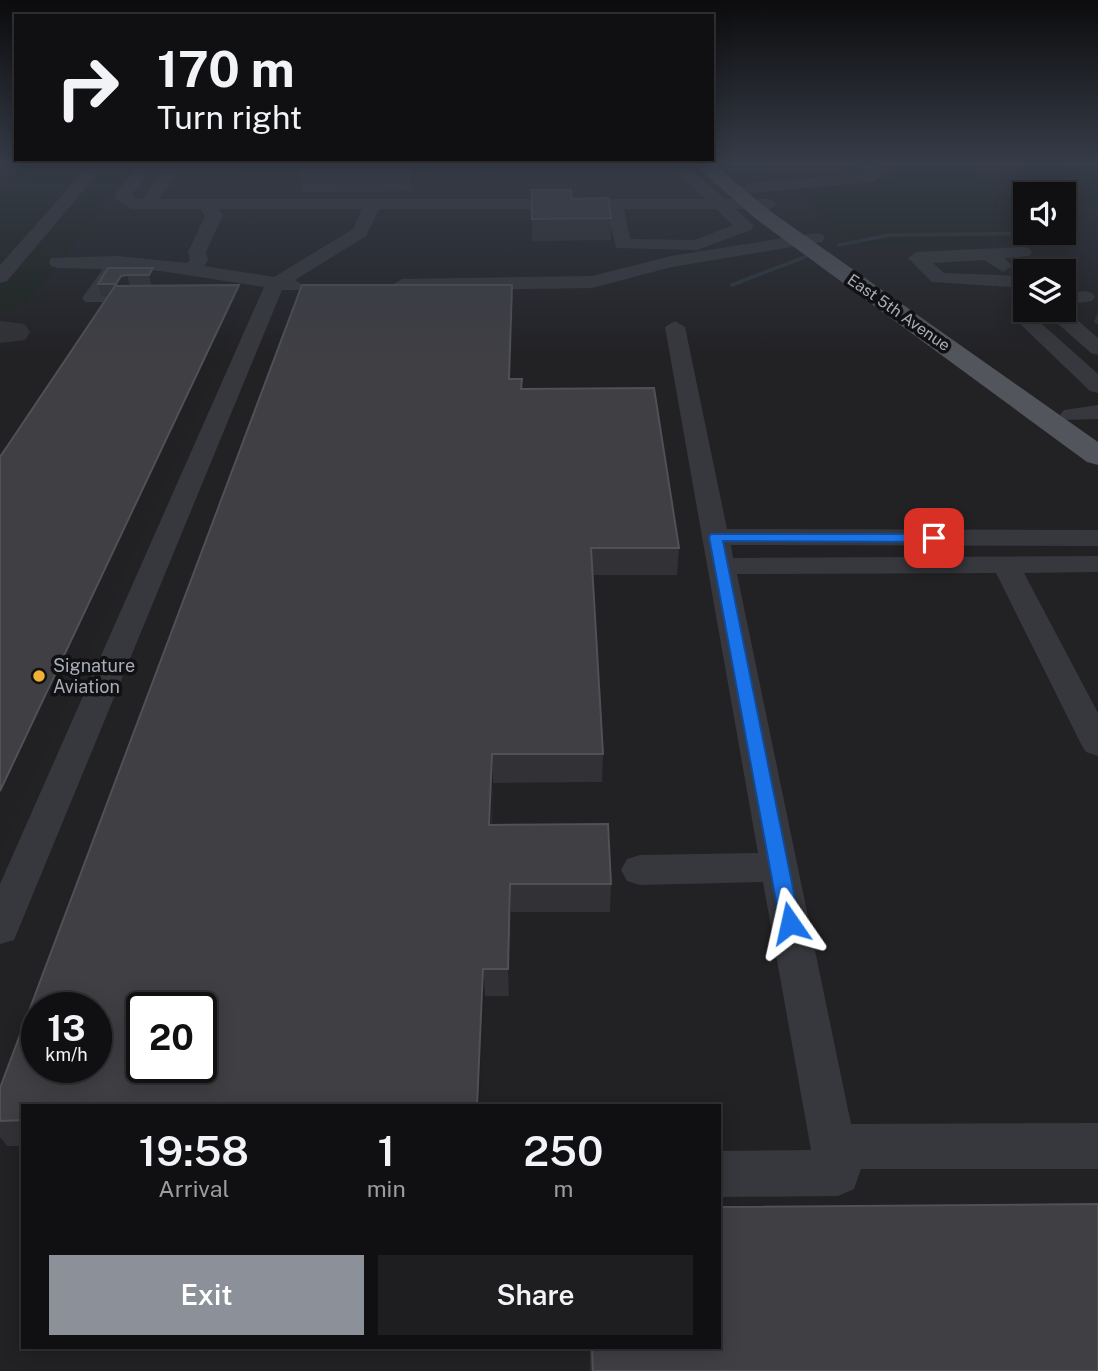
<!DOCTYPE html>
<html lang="en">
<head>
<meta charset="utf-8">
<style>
  body { margin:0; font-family:"Public Sans",sans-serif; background:#1e1e20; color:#f1f3f6; height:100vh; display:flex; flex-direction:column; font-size:26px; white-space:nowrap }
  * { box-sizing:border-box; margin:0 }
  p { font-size:23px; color:#9c9d9f }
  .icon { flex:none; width:38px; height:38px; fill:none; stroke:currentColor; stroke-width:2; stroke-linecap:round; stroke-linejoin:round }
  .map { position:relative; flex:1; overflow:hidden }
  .drawer { position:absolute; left:21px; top:1104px; width:700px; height:245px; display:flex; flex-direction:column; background:#101012; border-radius:0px; box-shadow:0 4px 18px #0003,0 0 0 2px #303032 }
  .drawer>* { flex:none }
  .guide { position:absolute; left:14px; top:14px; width:700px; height:147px; border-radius:0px; box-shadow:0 4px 18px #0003,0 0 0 2px #303032; background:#101012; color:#f1f3f6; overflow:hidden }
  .buttons { position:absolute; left:1013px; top:182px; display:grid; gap:14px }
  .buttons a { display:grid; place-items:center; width:63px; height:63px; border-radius:0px; background:#101012; box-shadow:0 4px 18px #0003,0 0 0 2px #303032; font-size:35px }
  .speed { position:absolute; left:21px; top:992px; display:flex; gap:14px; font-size:35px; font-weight:700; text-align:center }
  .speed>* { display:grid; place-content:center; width:91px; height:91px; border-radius:50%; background:#101012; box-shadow:0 4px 18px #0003,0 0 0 2px #303032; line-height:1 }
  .speed small { font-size:18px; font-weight:400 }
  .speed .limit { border:4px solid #111; border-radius:10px; background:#fff; color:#111 }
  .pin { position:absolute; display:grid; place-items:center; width:60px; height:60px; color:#fff; margin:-30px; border-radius:14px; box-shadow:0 4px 10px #0006 }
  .me { position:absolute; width:77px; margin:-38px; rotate:349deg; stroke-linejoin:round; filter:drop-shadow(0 0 5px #0008) }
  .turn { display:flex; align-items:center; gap:24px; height:147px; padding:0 28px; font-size:32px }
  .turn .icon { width:91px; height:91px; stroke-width:2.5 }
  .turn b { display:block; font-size:49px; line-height:60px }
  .eta { display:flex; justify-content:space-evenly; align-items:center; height:119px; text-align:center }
  .eta b { font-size:42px; font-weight:600; line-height:49px }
  .action { display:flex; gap:14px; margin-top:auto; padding:14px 28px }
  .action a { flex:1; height:80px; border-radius:0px; background:#8c9099; color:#fff; font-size:28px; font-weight:600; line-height:80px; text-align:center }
  .action a+a { background:#1e1e20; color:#f1f3f6 }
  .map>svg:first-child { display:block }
  .built { fill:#222225; fill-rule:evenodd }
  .green { fill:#1c231d }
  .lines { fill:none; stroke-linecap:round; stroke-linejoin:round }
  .stream { stroke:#2c353c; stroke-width:3.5 }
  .taxiway { fill:#303135; fill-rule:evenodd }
  .minor { fill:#37383d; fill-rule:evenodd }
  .major { fill:#53555c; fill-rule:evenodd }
  .wall { fill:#323236 }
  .shaded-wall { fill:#212124 }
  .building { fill:#3f3f44; stroke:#4f5156; stroke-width:2; fill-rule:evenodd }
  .route { fill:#1a73e8; stroke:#114b97; stroke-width:2 }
  .poi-dot { fill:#f2b134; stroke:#111113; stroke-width:2.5 }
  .labels { text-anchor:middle; stroke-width:7; stroke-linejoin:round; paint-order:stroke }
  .far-street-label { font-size:16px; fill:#a8adb8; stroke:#111113 }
  .poi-label { font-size:18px; fill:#a8adb8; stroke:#111113; text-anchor:start }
</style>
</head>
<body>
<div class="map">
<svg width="1098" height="1371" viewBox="0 0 1098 1371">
  <rect width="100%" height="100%" fill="#161618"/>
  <path class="built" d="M 0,165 L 113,165 L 28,301 L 135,165 L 1030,165 L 1098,209 L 1098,1371 L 0,1371 ZM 1026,194 L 1064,194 L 1064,233 L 1026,233 ZM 1026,271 L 1064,271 L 1064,310 L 1026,310 ZM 37,1008 L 96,1008 L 96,1068 L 37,1068 ZM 142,1008 L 201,1008 L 201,1068 L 142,1068 ZM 23,1106 L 719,1106 L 719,1348 L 23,1348 Z"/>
  <path class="green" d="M 25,165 L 135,165 L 28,302 L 12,310 L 0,310 L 0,189 Z
    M 879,165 L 952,165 L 987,181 L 1025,209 L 1026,233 L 1059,233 L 1069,240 L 866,246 C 838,236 813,212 799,187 L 892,178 L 893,175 Z
    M 1030,165 L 1098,165 L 1098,209 Z"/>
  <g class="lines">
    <path class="stream" d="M 839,245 L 890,235 L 1049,233
      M 732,285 L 805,257"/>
    <path class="taxiway" d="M 0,321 L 25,324 L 30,332 L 25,340 L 0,343 Z"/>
    <path class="minor" d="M 89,165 L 105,165 L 7,281 L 0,283 L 0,265 Z
      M 138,165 L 154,165 L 132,194 L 135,199 L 142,199 L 167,165 L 183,165 L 159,199 L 705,199 L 669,165 L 686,165 L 725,199 L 769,199 L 777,204 L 769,209 L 736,209 L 754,226 L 751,230 L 697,250 L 616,248 L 607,209 L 379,209 L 366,236 L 295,280 L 304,286 L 301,290 L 282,290 L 19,928 L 14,940 L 0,944 L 0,884 L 264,287 L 161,271 L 122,269 L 106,292 L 155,294 L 158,298 L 155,302 L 85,302 L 82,298 L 103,269 L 58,268 L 51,266 L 49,262 L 51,258 L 118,256 L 187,263 L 190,260 L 188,252 L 205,216 L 201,209 L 131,209 L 116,199 L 116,194 ZM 218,209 L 362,209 L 353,229 L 274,277 L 204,266 L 208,260 L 206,252 L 223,215 ZM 624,209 L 716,209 L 733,225 L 695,240 L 630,239 Z
      M 858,165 L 874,165 L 881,171 L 881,177 L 873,182 L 750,193 L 742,188 L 750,183 L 865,173 Z
      M 816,233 L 822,234 L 825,238 L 822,242 L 672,267 L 592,288 L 402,291 L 392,285 L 402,279 L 592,276 L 671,256 Z
      M 1023,247 L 1029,248 L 1032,252 L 1029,256 L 1005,258 L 1012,266 L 1003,272 L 984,260 L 933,263 L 944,273 L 1026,276 L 1026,288 L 932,282 L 908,258 L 917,252 Z
      M 1085,291 L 1092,293 L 1095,297 L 1092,301 L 1064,305 L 1064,293 Z
      M 1061,310 L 1068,312 L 1098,338 L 1098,355 L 1091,353 L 1056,322 L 1042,324 L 1098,374 L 1098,393 L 1090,391 L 1015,319 L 1025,313 Z
      M 675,321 L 685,327 L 727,529 L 1098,530 L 1098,546 L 731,545 L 733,558 L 1098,556 L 1098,572 L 1024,573 L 1098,713 L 1098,756 L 1086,752 L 1081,744 L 996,573 L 737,574 L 851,1124 L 1098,1123 L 1098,1169 L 861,1169 L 854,1189 L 838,1196 L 719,1197 L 719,1151 L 811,1150 L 763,882 L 640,885 L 627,881 L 621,870 L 627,859 L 640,855 L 758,853 L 665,327 Z
      M 1098,405 L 1098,419 L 1064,420 L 1060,415 L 1064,410 Z"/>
    <path class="major" d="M 695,165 L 715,165 L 770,211 L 1098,442 L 1098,465 L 1087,462 L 756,219 Z"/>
  </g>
  <path class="wall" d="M 194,165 L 496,165 L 496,171 L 483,171 L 483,167 L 417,168 L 412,191 L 303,192 L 300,171 L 302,168 L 195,170 Z
    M 532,190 L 572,199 L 611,218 L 611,240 L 532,241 Z
    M 153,268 L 156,280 L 152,285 L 239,285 L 243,308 L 101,296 L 98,284 Z
    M 512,285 L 513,308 L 510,379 L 522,389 L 679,548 L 677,575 L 592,575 L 603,754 L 602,782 L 493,783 L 492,825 L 611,884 L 610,912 L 511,912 L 509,996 L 485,996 L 23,1106 L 23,1146 L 7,1146 L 0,1137 L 0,1088 Z
    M 1098,312 L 1098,325 L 1094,322 Z
    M 590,1348 L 719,1348 L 1098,1371 L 590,1371 Z"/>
  <path class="shaded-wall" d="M 412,165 L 417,165 L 417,168 L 412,191 L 410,171 Z
    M 153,268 L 156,280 L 152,287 L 149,275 Z
    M 127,275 L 130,287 L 119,296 L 116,284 L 121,276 Z
    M 239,285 L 243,308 L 0,852 L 0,791 Z
    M 512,285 L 513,308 L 509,404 L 509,379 Z
    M 492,754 L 493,783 L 490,853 L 489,825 Z
    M 510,884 L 511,912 L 509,996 L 508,969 Z
    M 483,969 L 485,996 L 480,1106 L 477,1106 Z"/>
  <path class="building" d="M 303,165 L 412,165 L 410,171 L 300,171 Z
    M 532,190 L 571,190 L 572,199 L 608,198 L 611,218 L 532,219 Z
    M 108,268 L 153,268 L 149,275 L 127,275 L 121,276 L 116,284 L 98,284 Z
    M 239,285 L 0,791 L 0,457 L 115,286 Z
    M 302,285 L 512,285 L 509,379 L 522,379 L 521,389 L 654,388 L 679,548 L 591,548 L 603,754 L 492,754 L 489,825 L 608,824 L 611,884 L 510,884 L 508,969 L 483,969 L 477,1106 L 23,1106 L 23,1120 L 0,1121 L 0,1088 ZM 37,1008 L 96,1008 L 96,1068 L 37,1068 ZM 142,1008 L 201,1008 L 201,1068 L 142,1068 Z
    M 1098,1204 L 1098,1371 L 593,1371 L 592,1348 L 719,1348 L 719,1207 Z"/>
  <linearGradient id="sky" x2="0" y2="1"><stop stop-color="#0c0c0d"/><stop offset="0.46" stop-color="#363c48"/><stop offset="1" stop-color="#363c48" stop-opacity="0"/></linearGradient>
  <rect width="1098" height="356" fill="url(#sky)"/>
  <path class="route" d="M 711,534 L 934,534 L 941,538 L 934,542 L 723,541 L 800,923 L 797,929 L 783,929 L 780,923 L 709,537 Z"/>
  <circle class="poi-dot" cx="39" cy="676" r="7"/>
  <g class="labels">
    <g class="far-street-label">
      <text transform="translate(899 312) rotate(35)" y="6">East 5th Avenue</text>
    </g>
    <g class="poi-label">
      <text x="53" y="672">Signature<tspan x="53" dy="21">Aviation</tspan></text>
    </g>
  </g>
</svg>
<div class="buttons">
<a><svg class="icon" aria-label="sound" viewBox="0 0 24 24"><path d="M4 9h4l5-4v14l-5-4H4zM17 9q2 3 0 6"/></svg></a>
<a><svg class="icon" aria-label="layers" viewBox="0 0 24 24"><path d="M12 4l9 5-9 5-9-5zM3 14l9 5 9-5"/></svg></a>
</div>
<div class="speed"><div>13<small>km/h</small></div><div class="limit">20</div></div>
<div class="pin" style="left:934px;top:538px;background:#d93025"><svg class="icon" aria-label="arrive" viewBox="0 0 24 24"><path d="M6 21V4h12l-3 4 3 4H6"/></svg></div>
<svg class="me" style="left:790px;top:923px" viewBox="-20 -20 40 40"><path d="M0-17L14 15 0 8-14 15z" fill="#1a73e8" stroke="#fff" stroke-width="4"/></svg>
<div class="guide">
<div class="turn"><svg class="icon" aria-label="right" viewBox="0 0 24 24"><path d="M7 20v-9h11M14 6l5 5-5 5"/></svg><div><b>170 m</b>Turn right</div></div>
</div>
<section class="drawer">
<div class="eta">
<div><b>19:58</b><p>Arrival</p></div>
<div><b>1</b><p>min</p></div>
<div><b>250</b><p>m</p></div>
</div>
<div class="action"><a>Exit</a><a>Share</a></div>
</section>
</div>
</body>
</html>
